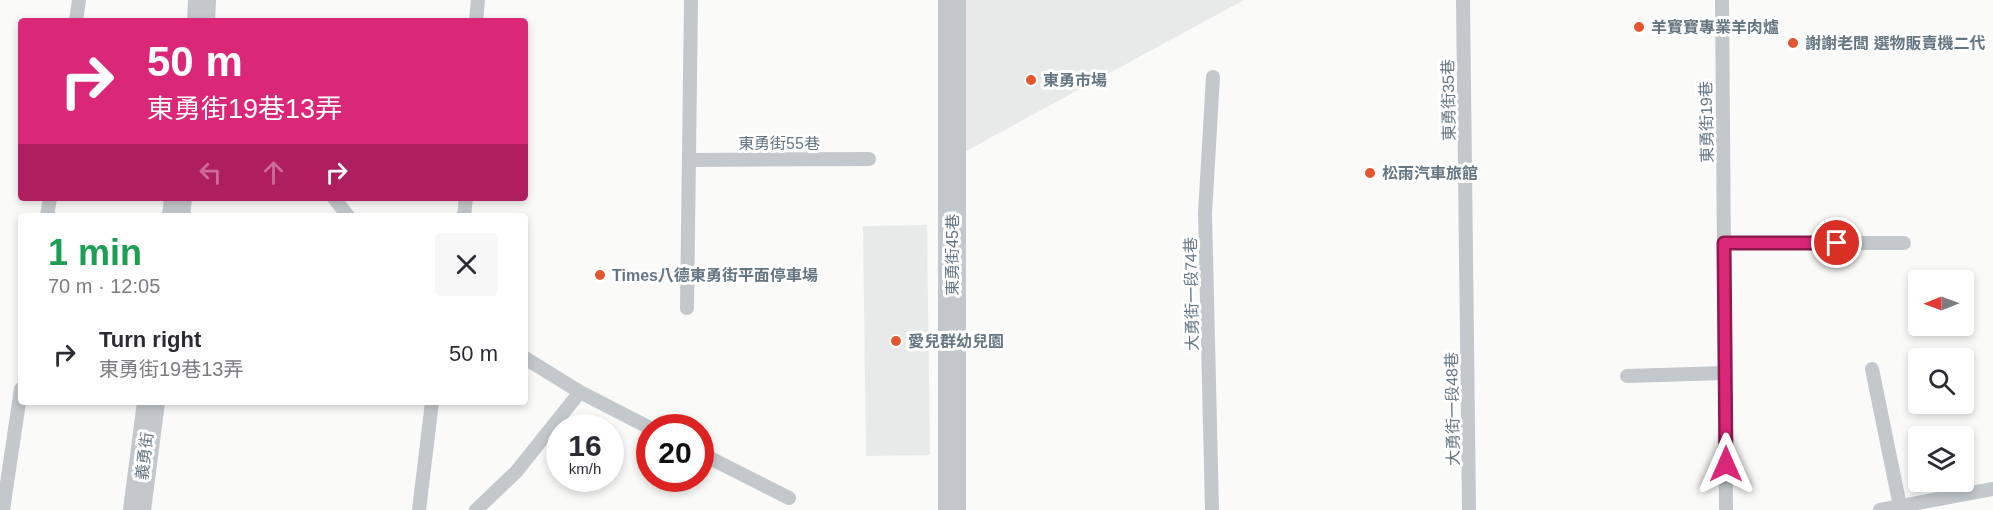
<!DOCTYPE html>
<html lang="en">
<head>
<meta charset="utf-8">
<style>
  body { margin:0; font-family:Helvetica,"Noto Sans TC",sans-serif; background:#f7f7f7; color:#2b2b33; height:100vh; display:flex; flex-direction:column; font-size:22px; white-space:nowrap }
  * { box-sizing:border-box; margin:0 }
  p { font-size:20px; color:#7c7c81 }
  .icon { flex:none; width:33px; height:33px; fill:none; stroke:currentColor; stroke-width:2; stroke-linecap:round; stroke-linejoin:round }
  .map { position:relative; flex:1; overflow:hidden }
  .panel { position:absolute; left:18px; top:213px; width:510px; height:192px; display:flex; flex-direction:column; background:#fff; border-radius:6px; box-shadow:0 3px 9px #0003 }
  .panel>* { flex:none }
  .top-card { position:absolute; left:18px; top:18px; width:510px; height:183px; border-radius:6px; box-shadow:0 3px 9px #0003; background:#db2777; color:#fff; overflow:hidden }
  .needle { width:39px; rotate:269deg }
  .controls { position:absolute; left:1908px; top:270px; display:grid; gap:12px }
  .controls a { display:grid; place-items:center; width:66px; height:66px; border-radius:6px; background:#fff; box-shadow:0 3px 9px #0003; font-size:30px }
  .speed { position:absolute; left:546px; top:414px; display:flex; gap:12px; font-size:30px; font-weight:700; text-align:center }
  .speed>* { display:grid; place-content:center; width:78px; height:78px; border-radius:50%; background:#fff; box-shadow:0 3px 9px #0003; line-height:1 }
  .speed small { font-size:15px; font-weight:400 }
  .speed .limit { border:9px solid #d22; background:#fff; color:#111 }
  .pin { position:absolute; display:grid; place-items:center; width:51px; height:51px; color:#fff; margin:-26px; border:3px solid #fff; border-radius:50%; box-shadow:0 2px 6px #0007 }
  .me { position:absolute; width:66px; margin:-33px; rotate:0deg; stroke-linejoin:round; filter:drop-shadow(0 0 4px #0008) }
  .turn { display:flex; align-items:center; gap:21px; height:126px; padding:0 30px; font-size:27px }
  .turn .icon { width:78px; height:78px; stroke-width:2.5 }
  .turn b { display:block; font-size:42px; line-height:51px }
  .lanes { display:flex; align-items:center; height:57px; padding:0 30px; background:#0003; justify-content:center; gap:30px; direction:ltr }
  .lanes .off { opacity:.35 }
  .round { display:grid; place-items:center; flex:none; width:63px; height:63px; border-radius:6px; background:#f7f7f7 }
  .head { display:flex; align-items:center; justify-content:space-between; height:102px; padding:0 30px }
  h1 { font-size:36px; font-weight:600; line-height:45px; color:#1e9e55 }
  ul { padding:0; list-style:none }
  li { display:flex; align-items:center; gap:18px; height:78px; padding:0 30px }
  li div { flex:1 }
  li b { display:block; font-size:22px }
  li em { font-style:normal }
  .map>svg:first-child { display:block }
  .built { fill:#e8e9e9 }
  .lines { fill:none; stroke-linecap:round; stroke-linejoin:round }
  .service { stroke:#c3c8cc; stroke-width:14 }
  .minor { stroke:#c3c8cc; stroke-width:28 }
  .route-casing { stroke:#8e194d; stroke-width:15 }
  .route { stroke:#db2777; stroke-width:10 }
  .poi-dot { fill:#e4572e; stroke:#fff; stroke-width:2 }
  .labels { text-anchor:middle; stroke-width:6; stroke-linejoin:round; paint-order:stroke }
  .poi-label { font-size:16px; font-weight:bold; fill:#657683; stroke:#fff; text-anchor:start }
  .street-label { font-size:16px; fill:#657683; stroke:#fff }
</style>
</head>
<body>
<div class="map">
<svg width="1993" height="510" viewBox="0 0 1993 510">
  <rect width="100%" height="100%" fill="#fafaf8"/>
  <path class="built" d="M 966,0 L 1244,0 L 966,151 Z
    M 927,225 L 930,455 L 866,456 L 863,226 Z"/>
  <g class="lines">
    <path class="service" d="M 1463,0 L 1469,510
      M 1722,0 L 1726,510
      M 76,21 L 79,0
      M 476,21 L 478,0
      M 689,160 L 869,159
      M 334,198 L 348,216
      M 47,216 L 50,198
      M 464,216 L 466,198
      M 1724,243 L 1904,243
      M 687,308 L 691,0
      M 525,358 L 580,392 L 650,428
      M 1872,369 L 1900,506
      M 1627,376 L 1725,373
      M 700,453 L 789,498
      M 3,510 L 21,389
      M 419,510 L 432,402
      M 476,510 L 516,472 L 580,392
      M 1212,510 L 1205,213 L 1213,77
      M 1880,510 L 1993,489"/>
    <path class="minor" d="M 952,0 L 952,510
      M 201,21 L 202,0
      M 176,216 L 178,198
      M 137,510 L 151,402"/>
  </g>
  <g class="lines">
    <g class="route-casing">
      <path id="route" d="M 1726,464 L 1724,243 L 1837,243"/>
    </g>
    <use href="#route" class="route"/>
  </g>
  <g class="poi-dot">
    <circle cx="1639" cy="27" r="6"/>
    <circle cx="1793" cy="43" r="6"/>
    <circle cx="1031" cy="80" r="6"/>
    <circle cx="1370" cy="173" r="6"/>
    <circle cx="600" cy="275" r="6"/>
    <circle cx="896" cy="341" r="6"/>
  </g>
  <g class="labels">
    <g class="poi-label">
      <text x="1651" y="33">羊寶寶專業羊肉爐</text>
      <text x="1805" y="49">謝謝老闆 選物販賣機二代</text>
      <text x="1043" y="86">東勇市場</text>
      <text x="1382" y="179">松雨汽車旅館</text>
      <text x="612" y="281">Times八德東勇街平面停車場</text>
      <text x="908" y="347">愛兒群幼兒園</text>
    </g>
    <g class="street-label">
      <text transform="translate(1448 100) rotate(-91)" y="6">東勇街35巷</text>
      <text transform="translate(1706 122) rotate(-91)" y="6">東勇街19巷</text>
      <text x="779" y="149">東勇街55巷</text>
      <text transform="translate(952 255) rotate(-90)" y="6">東勇街45巷</text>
      <text transform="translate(1191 294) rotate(-91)" y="6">大勇街一段74巷</text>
      <text transform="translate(1452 409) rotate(-91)" y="6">大勇街一段48巷</text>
      <text transform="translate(144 456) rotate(-83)" y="6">義勇街</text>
    </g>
  </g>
</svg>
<div class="controls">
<a><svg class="needle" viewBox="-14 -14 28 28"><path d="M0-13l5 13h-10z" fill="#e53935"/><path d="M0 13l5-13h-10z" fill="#7c7c81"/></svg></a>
<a><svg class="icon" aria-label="search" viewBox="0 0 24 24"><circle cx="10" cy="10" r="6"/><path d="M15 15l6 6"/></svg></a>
<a><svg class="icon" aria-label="layers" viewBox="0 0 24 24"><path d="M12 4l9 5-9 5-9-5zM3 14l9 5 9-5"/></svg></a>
</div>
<div class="speed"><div>16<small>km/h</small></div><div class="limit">20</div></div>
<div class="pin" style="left:1837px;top:243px;background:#d93025"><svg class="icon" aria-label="arrive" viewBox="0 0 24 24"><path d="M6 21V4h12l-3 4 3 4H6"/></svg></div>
<svg class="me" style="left:1726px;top:464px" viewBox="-20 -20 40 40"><path d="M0-17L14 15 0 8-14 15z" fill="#db2777" stroke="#fff" stroke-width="4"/></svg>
<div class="top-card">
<div class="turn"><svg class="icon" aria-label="right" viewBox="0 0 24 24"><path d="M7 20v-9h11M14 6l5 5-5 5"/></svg><div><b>50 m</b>東勇街19巷13弄</div></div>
<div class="lanes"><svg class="icon off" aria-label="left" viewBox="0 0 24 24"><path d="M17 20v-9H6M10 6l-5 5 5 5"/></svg><svg class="icon off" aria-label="ahead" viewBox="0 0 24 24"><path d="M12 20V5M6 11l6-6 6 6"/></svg><svg class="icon" aria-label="right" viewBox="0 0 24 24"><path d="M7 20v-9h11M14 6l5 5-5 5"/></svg></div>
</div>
<section class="panel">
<div class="head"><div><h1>1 min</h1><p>70 m · 12:05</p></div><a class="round"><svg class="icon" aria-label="close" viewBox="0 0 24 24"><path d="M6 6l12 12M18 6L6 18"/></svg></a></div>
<ul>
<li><svg class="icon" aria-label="right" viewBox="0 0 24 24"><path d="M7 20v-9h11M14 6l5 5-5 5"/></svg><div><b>Turn right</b><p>東勇街19巷13弄</p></div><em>50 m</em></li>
</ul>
</section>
</div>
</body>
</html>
